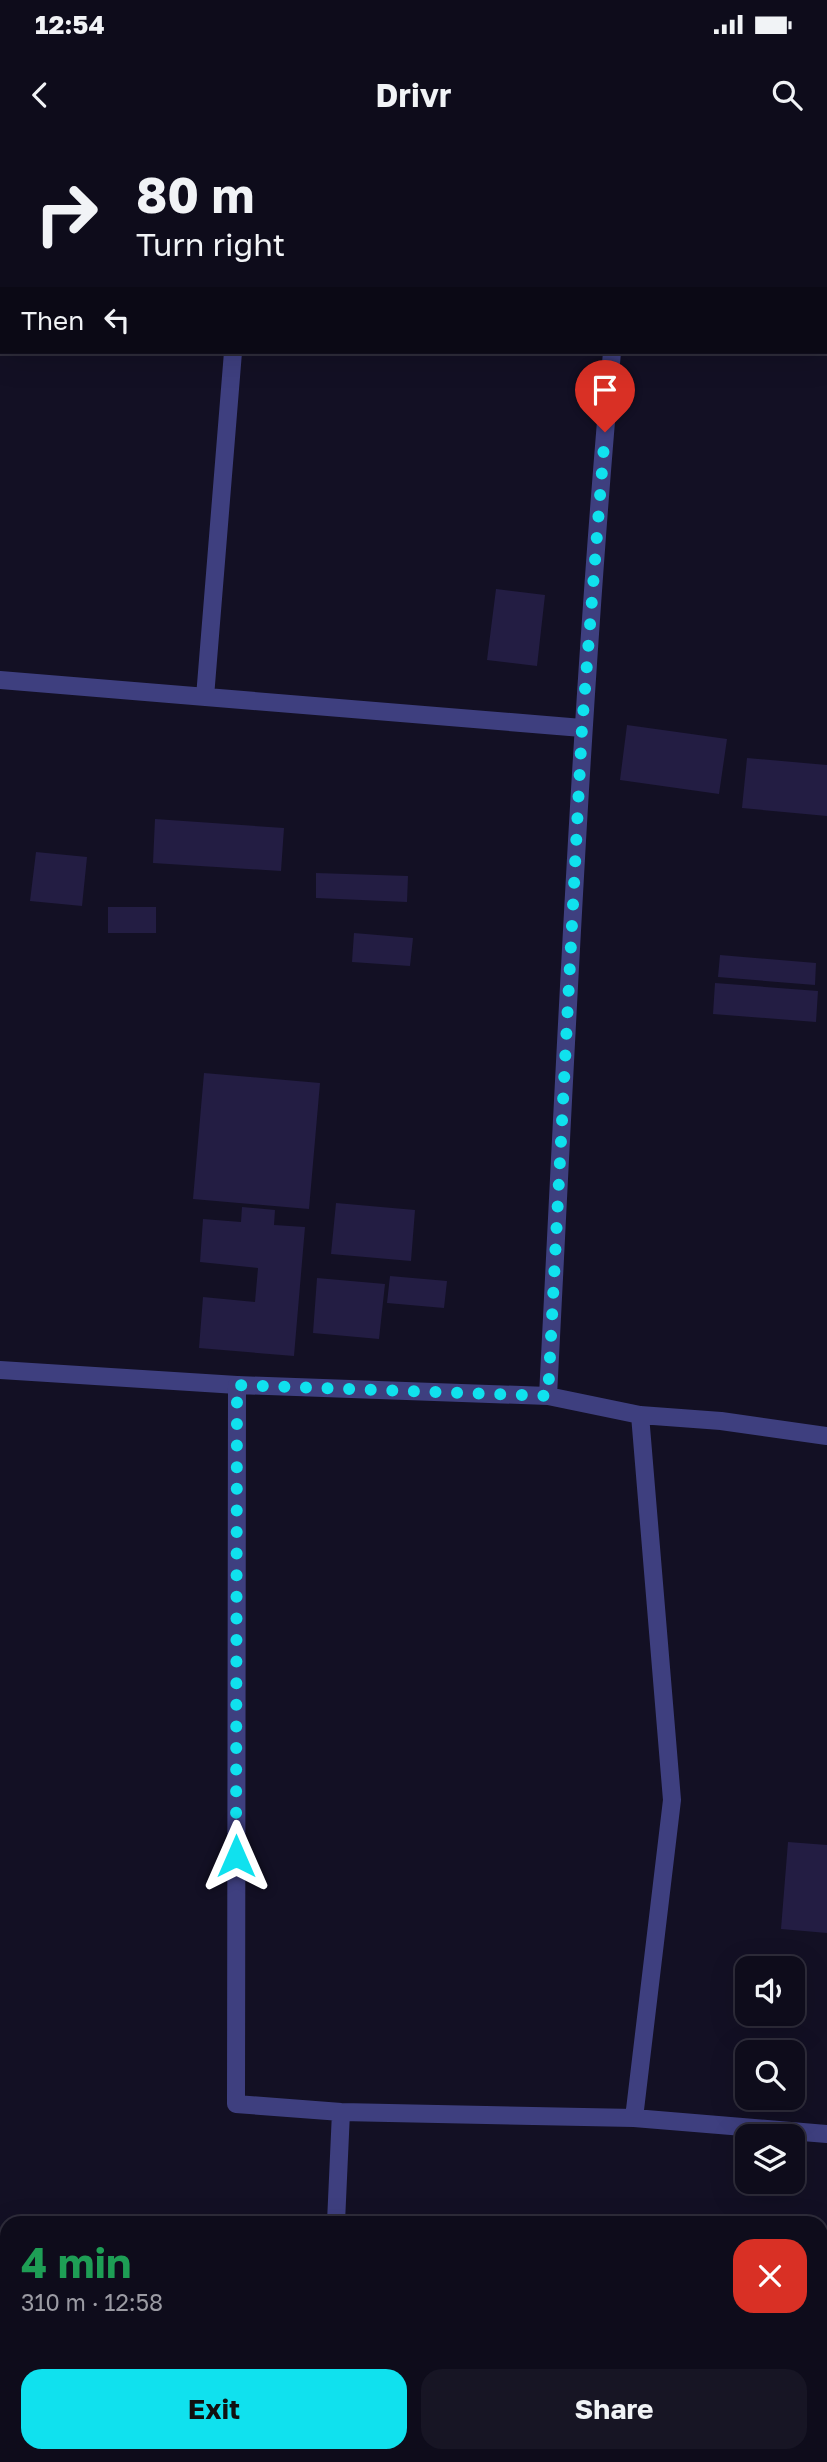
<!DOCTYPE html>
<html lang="en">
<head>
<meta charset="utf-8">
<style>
  body { margin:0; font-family:"Golos Text",sans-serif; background:#171524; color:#f1f3f6; height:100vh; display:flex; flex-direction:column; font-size:26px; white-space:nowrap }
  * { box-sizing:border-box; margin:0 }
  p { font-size:23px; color:#9b9ba3 }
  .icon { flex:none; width:38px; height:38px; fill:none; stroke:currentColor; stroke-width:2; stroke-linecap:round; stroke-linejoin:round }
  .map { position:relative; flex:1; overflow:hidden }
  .side { position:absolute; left:0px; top:2076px; width:828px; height:247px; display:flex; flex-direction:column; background:#0e0c1b; border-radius:21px 21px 0 0; box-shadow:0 7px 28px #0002,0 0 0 2px #2e2c3a }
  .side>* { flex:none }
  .banner { position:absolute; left:0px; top:0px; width:828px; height:214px; box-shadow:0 7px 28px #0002,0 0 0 2px #2e2c3a; background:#0e0c1b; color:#f1f3f6; overflow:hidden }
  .controls { position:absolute; left:735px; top:1816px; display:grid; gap:14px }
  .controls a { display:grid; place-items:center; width:70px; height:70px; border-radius:14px; background:#0e0c1b; box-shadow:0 7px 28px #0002,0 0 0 2px #2e2c3a; font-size:35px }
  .pin { position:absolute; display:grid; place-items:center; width:60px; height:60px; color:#fff; margin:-72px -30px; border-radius:50% 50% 50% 0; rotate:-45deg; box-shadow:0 0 7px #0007 }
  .pin .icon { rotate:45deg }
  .me { position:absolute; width:77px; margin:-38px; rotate:0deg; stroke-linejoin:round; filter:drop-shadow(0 0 5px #0008) }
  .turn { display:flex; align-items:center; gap:24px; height:147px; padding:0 21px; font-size:32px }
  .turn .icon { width:91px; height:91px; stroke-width:2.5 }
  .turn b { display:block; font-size:49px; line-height:60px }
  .then { display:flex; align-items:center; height:66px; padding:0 21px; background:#0003; gap:14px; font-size:26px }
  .round { display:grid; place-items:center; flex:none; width:74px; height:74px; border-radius:21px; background:#171524 }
  .summary { display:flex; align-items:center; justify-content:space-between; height:119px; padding:0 21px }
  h1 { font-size:42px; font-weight:700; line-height:52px; color:#1e9e55 }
  .primary-button { display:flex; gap:14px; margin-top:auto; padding:14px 21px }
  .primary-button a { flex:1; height:80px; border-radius:21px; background:#10e1ee; color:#111; font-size:28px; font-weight:700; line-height:80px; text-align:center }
  .primary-button a+a { background:#171524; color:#f1f3f6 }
  .status { display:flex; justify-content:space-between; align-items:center; height:49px; padding:0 35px; background:#0e0c1b; direction:ltr }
  .status svg { height:19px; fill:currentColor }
  header { display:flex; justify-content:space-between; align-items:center; height:91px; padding:0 21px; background:#0e0c1b; font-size:32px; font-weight:700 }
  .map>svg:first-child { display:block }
  .building { fill:#231d43 }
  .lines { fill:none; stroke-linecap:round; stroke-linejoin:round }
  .service { stroke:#3e3f7f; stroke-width:18 }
  .minor { stroke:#3e3f7f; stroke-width:18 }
  .route { stroke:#10e1ee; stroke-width:12; stroke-dasharray:0 21.6 }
</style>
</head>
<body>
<div class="status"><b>12:54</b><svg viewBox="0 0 49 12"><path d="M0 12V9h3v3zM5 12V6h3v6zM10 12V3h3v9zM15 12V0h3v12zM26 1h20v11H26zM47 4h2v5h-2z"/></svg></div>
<header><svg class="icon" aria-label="back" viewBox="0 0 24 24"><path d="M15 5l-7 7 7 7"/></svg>Drivr<svg class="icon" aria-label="search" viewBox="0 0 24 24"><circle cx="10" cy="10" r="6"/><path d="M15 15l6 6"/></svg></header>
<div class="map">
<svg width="827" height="2322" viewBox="0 0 827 2322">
  <rect width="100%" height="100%" fill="#131024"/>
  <path class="building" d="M 496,449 L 545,455 L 537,526 L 487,520 Z
    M 627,585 L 727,599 L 719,654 L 620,640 Z
    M 747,618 L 827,625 L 827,676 L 742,668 Z
    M 155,679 L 284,688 L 281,731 L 153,723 Z
    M 36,712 L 87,717 L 82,766 L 30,761 Z
    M 316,733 L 408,736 L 407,762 L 316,758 Z
    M 108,767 L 156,767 L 156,793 L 108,793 Z
    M 354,793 L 413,798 L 410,826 L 352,822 Z
    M 720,815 L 816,823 L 815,845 L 718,837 Z
    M 715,843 L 818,851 L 816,882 L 713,874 Z
    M 204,933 L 320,943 L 309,1069 L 193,1059 Z
    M 336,1063 L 415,1070 L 411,1121 L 331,1114 Z
    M 242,1067 L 275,1070 L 274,1085 L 305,1087 L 294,1216 L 199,1208 L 203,1157 L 255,1162 L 258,1128 L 200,1122 L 203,1079 L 241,1082 Z
    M 390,1136 L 447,1141 L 444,1168 L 387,1163 Z
    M 317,1138 L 385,1144 L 379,1199 L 313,1193 Z
    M 788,1702 L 827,1705 L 827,1793 L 781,1789 Z"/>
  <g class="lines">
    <path class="service" d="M 0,1230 L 237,1245"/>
    <path class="minor" d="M 635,2 L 635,0
      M 0,151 L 2,151
      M 0,540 L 582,588
      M 205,557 L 233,212
      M 548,1256 C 566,907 581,559 612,212
      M 827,1296 L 721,1281 L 640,1275 L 548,1256 L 237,1245 L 236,1964 L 341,1972 L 634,1978 L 827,1994
      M 634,1978 L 672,1660 L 640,1275
      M 336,2082 L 341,1972
      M 326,2322 L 326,2315"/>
  </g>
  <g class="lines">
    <path class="route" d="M 236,1716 L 237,1245 L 548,1256 L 582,588 L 605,292"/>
  </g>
</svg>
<div class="controls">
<a><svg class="icon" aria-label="sound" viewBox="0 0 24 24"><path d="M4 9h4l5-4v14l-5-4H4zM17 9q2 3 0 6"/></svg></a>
<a><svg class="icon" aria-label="search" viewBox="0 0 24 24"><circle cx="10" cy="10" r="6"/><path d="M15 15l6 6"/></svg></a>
<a><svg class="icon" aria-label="layers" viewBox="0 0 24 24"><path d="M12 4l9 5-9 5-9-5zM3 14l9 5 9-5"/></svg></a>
</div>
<div class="pin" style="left:605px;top:292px;background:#d93025"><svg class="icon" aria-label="arrive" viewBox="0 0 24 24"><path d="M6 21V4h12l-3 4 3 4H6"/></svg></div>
<svg class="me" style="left:236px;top:1716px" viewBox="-20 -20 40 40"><path d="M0-17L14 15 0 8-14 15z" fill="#10e1ee" stroke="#fff" stroke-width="4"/></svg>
<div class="banner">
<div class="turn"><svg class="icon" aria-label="right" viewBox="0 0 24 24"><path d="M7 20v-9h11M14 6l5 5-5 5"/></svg><div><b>80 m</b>Turn right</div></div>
<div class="then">Then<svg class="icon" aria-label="left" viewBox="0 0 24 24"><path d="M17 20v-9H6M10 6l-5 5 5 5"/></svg></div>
</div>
<section class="side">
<div class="summary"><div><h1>4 min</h1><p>310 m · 12:58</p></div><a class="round" style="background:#d93025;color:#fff"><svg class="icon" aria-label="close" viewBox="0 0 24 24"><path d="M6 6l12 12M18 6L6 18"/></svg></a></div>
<div class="primary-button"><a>Exit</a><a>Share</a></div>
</section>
</div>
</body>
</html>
